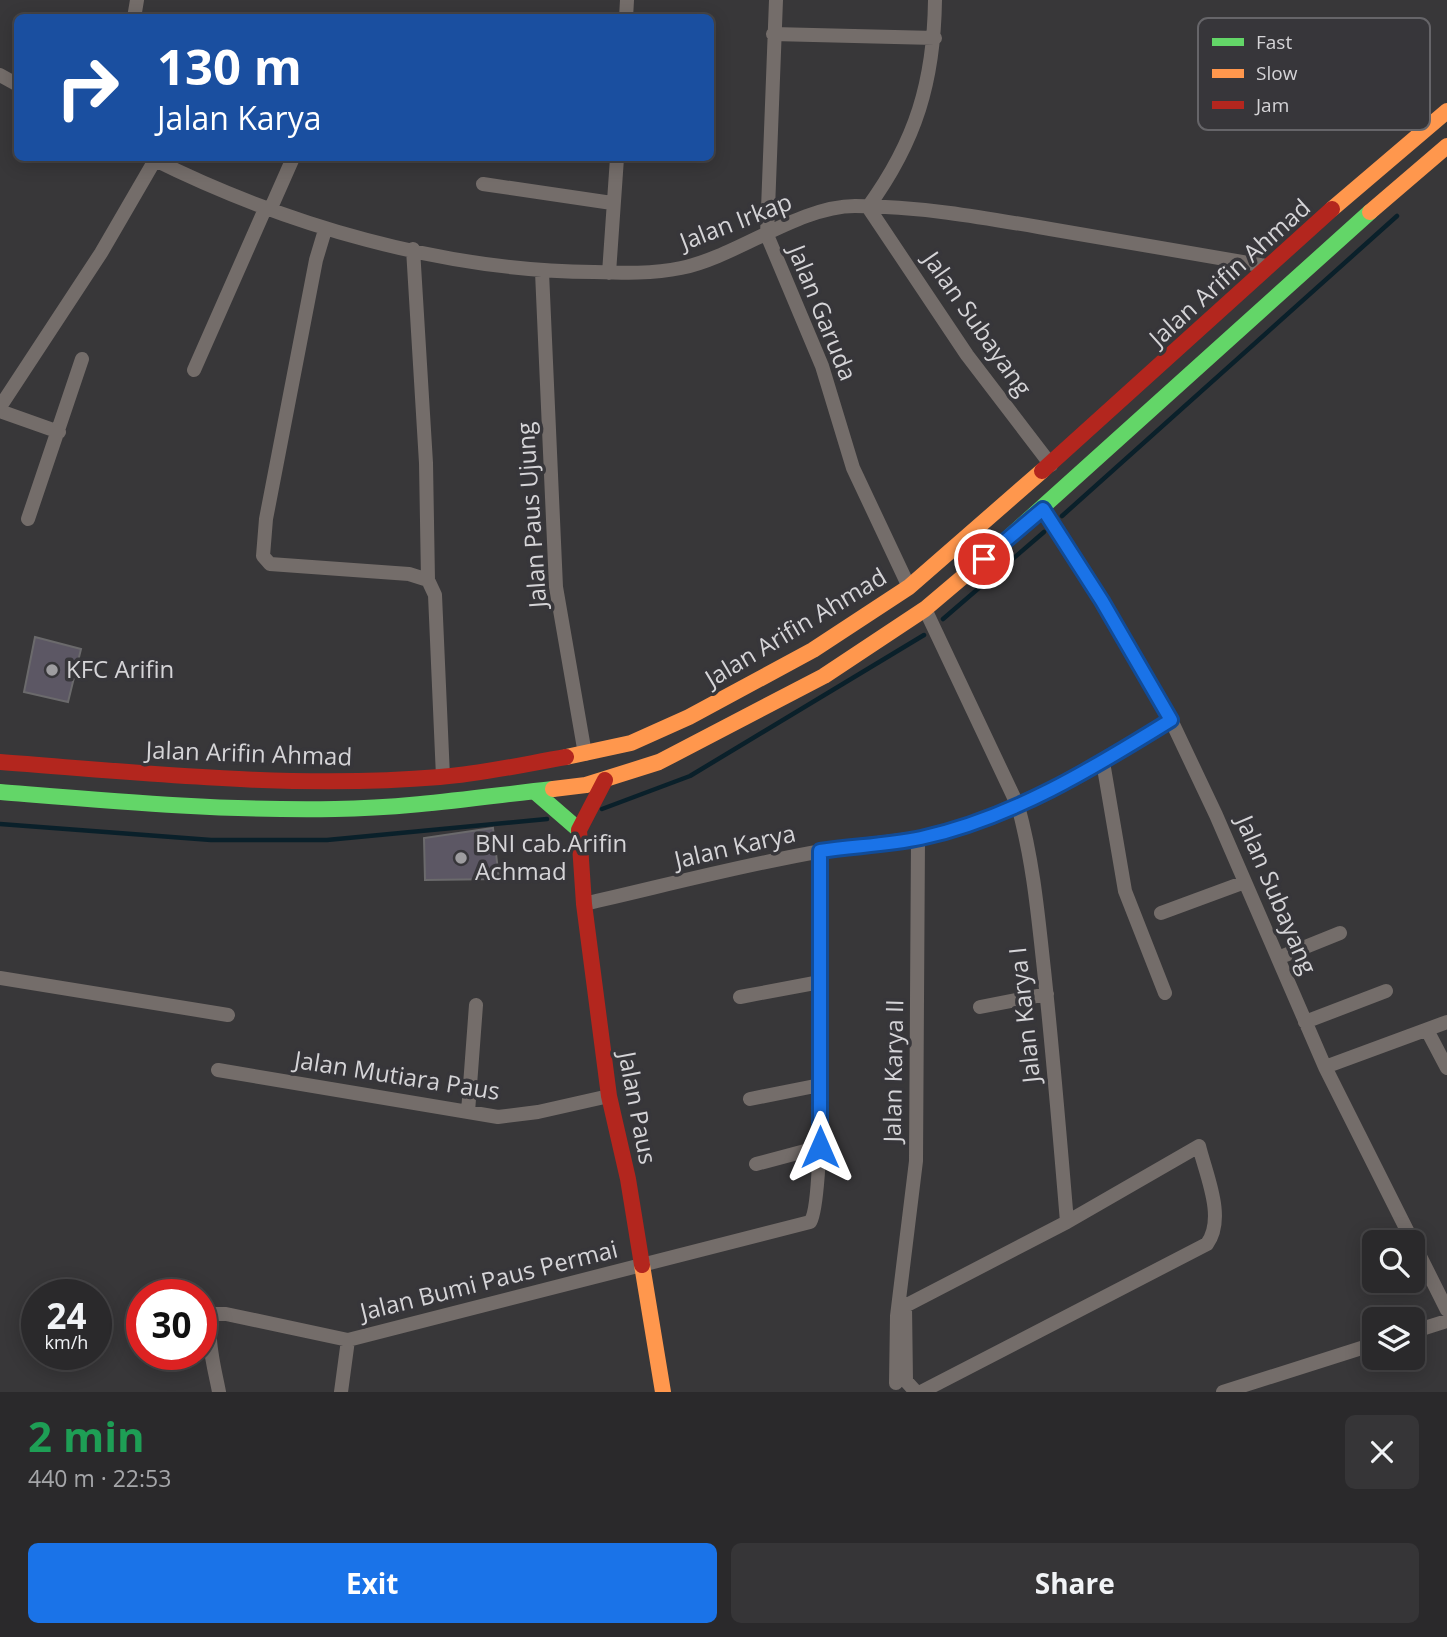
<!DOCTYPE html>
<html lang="en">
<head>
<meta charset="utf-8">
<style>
  body { margin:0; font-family:"Open Sans",sans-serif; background:#363537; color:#f1f3f6; height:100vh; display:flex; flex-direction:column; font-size:26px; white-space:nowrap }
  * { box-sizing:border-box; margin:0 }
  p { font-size:23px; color:#a5a6a9 }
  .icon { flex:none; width:38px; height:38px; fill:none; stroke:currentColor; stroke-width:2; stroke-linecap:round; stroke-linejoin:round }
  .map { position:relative; height:1392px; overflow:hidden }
  .side { display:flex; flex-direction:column; background:#2a292b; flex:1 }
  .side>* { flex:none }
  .hud { position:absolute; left:14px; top:14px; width:700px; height:147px; border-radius:10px; box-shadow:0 4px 18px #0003,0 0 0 2px #464547; background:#1a4fa0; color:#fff; overflow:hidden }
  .buttons { position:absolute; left:1362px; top:1230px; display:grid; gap:14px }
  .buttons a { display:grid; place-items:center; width:63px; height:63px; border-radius:10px; background:#2a292b; box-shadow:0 4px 18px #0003,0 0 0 2px #464547; font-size:35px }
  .speed { position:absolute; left:21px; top:1279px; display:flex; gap:14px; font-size:35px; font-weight:700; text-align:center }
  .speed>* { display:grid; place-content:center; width:91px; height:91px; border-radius:50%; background:#2a292b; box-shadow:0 4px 18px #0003,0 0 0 2px #464547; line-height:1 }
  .speed small { font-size:18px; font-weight:400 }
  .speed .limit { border:10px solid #d22; background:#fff; color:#111 }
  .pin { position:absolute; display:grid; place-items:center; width:60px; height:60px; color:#fff; margin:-30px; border:4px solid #fff; border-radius:50%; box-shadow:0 2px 7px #0007 }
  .me { position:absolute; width:77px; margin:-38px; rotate:0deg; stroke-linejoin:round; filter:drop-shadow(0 0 5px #0008) }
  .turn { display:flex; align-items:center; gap:24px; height:147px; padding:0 28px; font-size:32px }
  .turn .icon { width:91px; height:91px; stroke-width:2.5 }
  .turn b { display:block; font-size:49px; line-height:60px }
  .round { display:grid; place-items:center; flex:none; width:74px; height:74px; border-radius:10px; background:#363537 }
  .overview { display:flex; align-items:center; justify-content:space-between; height:119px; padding:0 28px }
  h1 { font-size:42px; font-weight:700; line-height:52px; color:#1e9e55 }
  .action { display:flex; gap:14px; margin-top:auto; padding:14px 28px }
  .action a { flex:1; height:80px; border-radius:10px; background:#1a73e8; color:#fff; font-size:28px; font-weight:700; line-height:80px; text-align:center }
  .action a+a { background:#363537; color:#f1f3f6 }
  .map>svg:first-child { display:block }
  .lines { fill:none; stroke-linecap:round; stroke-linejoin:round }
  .stream { stroke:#0a202a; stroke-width:4.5 }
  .building { fill:#5c5764; stroke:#6b6a6c; stroke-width:2 }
  .street { stroke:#746d6a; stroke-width:14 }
  .fast { stroke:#63d668; stroke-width:16 }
  .slow { stroke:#ff974d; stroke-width:16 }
  .jam { stroke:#b3261e; stroke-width:16 }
  .route-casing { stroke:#114b97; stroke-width:18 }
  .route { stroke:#1a73e8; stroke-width:12 }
  .poi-dot { fill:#9e9da0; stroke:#37363a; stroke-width:2.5 }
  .labels { text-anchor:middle; stroke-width:7; stroke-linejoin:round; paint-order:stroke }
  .street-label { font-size:24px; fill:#d5d4d7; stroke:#37363a }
  .poi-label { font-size:24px; fill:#d5d4d7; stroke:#37363a; text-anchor:start }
  .key { fill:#37363a; stroke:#666569; stroke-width:2 }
  .key-label { font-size:19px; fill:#d5d4d7 }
</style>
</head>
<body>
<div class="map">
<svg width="1447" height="1392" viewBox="0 0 1447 1392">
  <rect width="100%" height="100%" fill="#383739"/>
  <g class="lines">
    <path class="stream" d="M 1062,516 L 1397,216
      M 943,619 L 1044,532
      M 602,809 L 690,776 L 924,635
      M 0,824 L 211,840 L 327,840 L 547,819"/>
  </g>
  <path class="building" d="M 35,637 L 81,649 L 68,702 L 24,692 Z
    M 493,828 L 499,879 L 425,880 L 424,838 Z"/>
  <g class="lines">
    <path class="street" d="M 776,0 L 767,235 L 822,366 L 853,468 L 909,587
      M 935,0 C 934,81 916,141 868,207 L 967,355 L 1051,465
      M 134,18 L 137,0
      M 626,18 L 627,0
      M 773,34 L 935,38
      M 0,75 L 18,85
      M 151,158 C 285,225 443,271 594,272 C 623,273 653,274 681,268 C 736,257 799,206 855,206 C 920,206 986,218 1050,229 C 1122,241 1194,253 1266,266
      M 483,184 L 612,203
      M 270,210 L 293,158
      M 325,230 L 316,260 L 266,519 L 263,556 L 270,564 L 409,574 L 428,580 L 435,595 L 443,777
      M 413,249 L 426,463 L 428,580
      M 542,272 L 556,587 L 585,754
      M 609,273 L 617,158
      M 194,370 L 265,209
      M 0,407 L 101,253 L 155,160
      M 0,411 L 59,432
      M 1043,509 L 1102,601 L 1171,720 L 1216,815 L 1325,1067 L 1447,1310
      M 28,519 L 82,359
      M 925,609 L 1018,806 C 1033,860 1038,915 1044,970 C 1053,1054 1060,1138 1067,1222
      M 1103,762 L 1125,891 L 1165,993
      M 584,904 C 663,886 742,865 822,851 C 868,842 914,842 958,828 C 1034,804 1103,762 1171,720
      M 1161,913 L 1245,882
      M 1278,958 L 1340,933
      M 0,978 L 228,1015
      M 740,997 L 820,982
      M 980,1007 L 1047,994
      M 1305,1022 L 1386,991
      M 1427,1030 L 1447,1068
      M 1325,1067 L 1447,1022
      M 218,1070 L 498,1117 L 538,1112 L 609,1096
      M 750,1099 L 820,1085
      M 468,1112 L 476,1005
      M 756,1164 L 820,1147
      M 1412,1332 L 1447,1321
      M 896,1383 L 897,1316 L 916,1161 L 918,839
      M 219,1392 C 216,1374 202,1326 215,1314 L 226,1314 L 348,1340 L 810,1222 C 827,1203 820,899 820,851
      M 341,1392 L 348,1340
      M 916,1392 L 906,1381 L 905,1306 L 1067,1222 L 1199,1146 C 1206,1175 1226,1218 1207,1244 L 921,1392
      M 1223,1392 L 1374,1344"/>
    <path class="fast" d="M 997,548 L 1370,212
      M 534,791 L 579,830
      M 0,792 C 112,801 223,811 335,809 C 408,808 480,797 553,789"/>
    <path class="slow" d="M 1332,209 L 1447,111
      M 1370,212 L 1447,146
      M 566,757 L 631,743 L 689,717 L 813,650 L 909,587 L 1042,471
      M 553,789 L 586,785 L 659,762 L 824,676 L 925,609 L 997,548
      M 642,1265 L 663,1392"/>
    <path class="jam" d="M 1042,471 L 1332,209
      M 0,762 C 146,773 294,789 440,777 C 482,774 525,764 566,757
      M 605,780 L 579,830 L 584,904 L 609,1096 L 628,1179 L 642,1265"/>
  </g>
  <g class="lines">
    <g class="route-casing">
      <path id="route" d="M 820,1147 L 820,851 C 853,846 888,845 921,838 C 1012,818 1092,769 1171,720 L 1102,601 L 1043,509 L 984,559"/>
    </g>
    <use href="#route" class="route"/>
  </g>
  <g class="poi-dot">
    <circle cx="52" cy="670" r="7"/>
    <circle cx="461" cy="858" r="7"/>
  </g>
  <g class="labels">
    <g class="street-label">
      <text transform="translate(736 222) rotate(-21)" y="8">Jalan Irkap</text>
      <text transform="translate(1230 273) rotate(-42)" y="8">Jalan Arifin Ahmad</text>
      <text transform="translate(822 313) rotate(68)" y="8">Jalan Garuda</text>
      <text transform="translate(977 324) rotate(55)" y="8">Jalan Subayang</text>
      <text transform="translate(532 515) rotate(-94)" y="8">Jalan Paus Ujung</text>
      <text transform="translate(796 628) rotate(-31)" y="8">Jalan Arifin Ahmad</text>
      <text transform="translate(249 754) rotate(2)" y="8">Jalan Arifin Ahmad</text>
      <text transform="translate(735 847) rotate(-13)" y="8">Jalan Karya</text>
      <text transform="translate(1276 895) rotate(67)" y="8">Jalan Subayang</text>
      <text transform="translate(1025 1015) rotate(-96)" y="8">Jalan Karya I</text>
      <text transform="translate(894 1071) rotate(-89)" y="8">Jalan Karya II</text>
      <text transform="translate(397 1076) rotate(9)" y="8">Jalan Mutiara Paus</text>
      <text transform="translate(637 1108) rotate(79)" y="8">Jalan Paus</text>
      <text transform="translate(489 1281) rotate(-14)" y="8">Jalan Bumi Paus Permai</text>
    </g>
    <g class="poi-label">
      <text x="66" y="678">KFC Arifin</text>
      <text x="475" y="852">BNI cab.Arifin<tspan x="475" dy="28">Achmad</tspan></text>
    </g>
  </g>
  <rect x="1198" y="18" width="232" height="112" rx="10" class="key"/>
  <rect x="1212" y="38" width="32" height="8" fill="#63d668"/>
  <rect x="1212" y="69" width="32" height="9" fill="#ff974d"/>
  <rect x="1212" y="101" width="32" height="8" fill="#b3261e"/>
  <g class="key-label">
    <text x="1256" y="49">Fast</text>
    <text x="1256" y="80">Slow</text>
    <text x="1256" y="112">Jam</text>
  </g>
</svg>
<div class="buttons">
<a><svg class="icon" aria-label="search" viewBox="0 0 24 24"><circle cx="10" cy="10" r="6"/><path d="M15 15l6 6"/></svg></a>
<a><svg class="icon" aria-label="layers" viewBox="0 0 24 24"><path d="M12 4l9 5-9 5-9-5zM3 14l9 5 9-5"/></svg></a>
</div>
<div class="speed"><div>24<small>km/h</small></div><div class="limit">30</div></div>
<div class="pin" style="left:984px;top:559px;background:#d93025"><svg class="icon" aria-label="arrive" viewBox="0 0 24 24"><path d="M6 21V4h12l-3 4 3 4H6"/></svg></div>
<svg class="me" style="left:820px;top:1147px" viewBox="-20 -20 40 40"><path d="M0-17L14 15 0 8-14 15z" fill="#1a73e8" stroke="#fff" stroke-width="4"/></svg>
<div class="hud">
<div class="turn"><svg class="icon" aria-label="right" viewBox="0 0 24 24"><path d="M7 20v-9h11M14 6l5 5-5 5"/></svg><div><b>130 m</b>Jalan Karya</div></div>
</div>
</div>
<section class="side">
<div class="overview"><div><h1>2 min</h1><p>440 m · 22:53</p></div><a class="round"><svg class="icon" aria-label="close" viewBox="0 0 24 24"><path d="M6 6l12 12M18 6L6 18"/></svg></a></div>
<div class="action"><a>Exit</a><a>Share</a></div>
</section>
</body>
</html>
